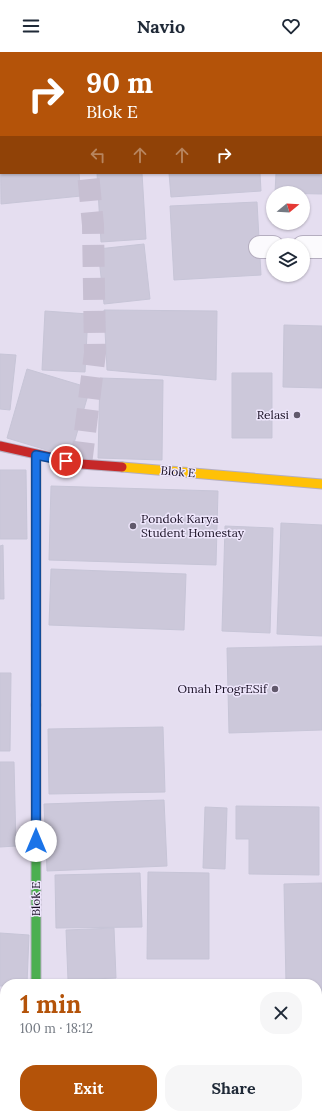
<!DOCTYPE html>
<html lang="en">
<head>
<meta charset="utf-8">
<style>
  body { margin:0; font-family:Lora,serif; background:#f6f6f7; color:#1f2937; height:100vh; display:flex; flex-direction:column; font-size:15px; white-space:nowrap }
  * { box-sizing:border-box; margin:0 }
  p { font-size:13px; color:#747a83 }
  .icon { flex:none; width:22px; height:22px; fill:none; stroke:currentColor; stroke-width:2; stroke-linecap:round; stroke-linejoin:round }
  .map { position:relative; flex:1; overflow:hidden }
  .drawer { position:absolute; left:0px; top:927px; width:322px; height:140px; display:flex; flex-direction:column; background:#fff; border-radius:16px 16px 0 0; box-shadow:0 1px 3px #0004 }
  .drawer>* { flex:none }
  .guide { position:absolute; left:0px; top:0px; width:322px; height:122px; box-shadow:0 1px 3px #0004; background:#b45309; color:#fff; overflow:hidden }
  .needle { width:26px; rotate:72deg }
  .fabs { position:absolute; left:266px; top:134px; display:grid; gap:8px }
  .fabs a { display:grid; place-items:center; width:44px; height:44px; border-radius:50%; background:#fff; box-shadow:0 1px 3px #0004; font-size:20px }
  .pin { position:absolute; display:grid; place-items:center; width:34px; height:34px; color:#fff; margin:-17px; border:2px solid #fff; border-radius:50%; box-shadow:0 1px 4px #0007 }
  .me { position:absolute; width:44px; margin:-22px; rotate:0deg; stroke-linejoin:round; filter:drop-shadow(0 0 3px #0008) }
  .turn { display:flex; align-items:center; gap:14px; height:84px; padding:0 20px; font-size:18px }
  .turn .icon { width:52px; height:52px; stroke-width:2.5 }
  .turn b { display:block; font-size:28px; line-height:34px }
  .lanes { display:flex; align-items:center; height:38px; padding:0 20px; background:#0003; justify-content:center; gap:20px; direction:ltr }
  .lanes .off { opacity:.35 }
  .round { display:grid; place-items:center; flex:none; width:42px; height:42px; border-radius:16px; background:#f6f6f7 }
  .headline { display:flex; align-items:center; justify-content:space-between; height:68px; padding:0 20px }
  h1 { font-size:24px; font-weight:800; line-height:30px; color:#b45309 }
  .action { display:flex; gap:8px; margin-top:auto; padding:8px 20px }
  .action a { flex:1; height:46px; border-radius:16px; background:#b45309; color:#fff; font-size:16px; font-weight:800; line-height:46px; text-align:center }
  .action a+a { background:#f6f6f7; color:#1f2937 }
  header { display:flex; justify-content:space-between; align-items:center; height:52px; padding:0 20px; background:#fff; font-size:18px; font-weight:800 }
  .map>svg:first-child { display:block }
  .building { fill:#ccc8da; stroke:#c7c5d7 }
  .lines { fill:none; stroke-linecap:round; stroke-linejoin:round }
  .street-tunnel { stroke:#c7bfd2; stroke-width:22; stroke-dasharray:22 11; stroke-linecap:butt }
  .secondary-tunnel { stroke:#c7bfd2; stroke-width:22; stroke-dasharray:22 11; stroke-linecap:butt }
  .street-casing { stroke:#b5aec0; stroke-width:24 }
  .fast-casing { stroke:#b5aec0; stroke-width:11 }
  .slow-casing { stroke:#b5aec0; stroke-width:11 }
  .jam-casing { stroke:#b5aec0; stroke-width:11 }
  .street { stroke:#fbfafd; stroke-width:22 }
  .fast { stroke:#4caf50; stroke-width:9 }
  .slow { stroke:#ffc107; stroke-width:9 }
  .jam { stroke:#c62828; stroke-width:9 }
  .route-casing { stroke:#114b97; stroke-width:10 }
  .route { stroke:#1a73e8; stroke-width:7 }
  .poi-dot { fill:#61596c; stroke:#eee6fc; stroke-width:1.5 }
  .labels { text-anchor:middle; stroke-width:3; stroke-linejoin:round; paint-order:stroke }
  .poi-label { font-size:12px; fill:#1a1125; stroke:#eee6fc; text-anchor:end }
  .street-label { font-size:12px; fill:#1a1125; stroke:#eee6fc }
</style>
</head>
<body>
<header><svg class="icon" aria-label="menu" viewBox="0 0 24 24"><path d="M4 6h16M4 12h16M4 18h16"/></svg>Navio<svg class="icon" aria-label="heart" viewBox="0 0 24 24"><path d="M12 20l-8-8c-3-5 5-10 8-4 3-6 11-1 8 4z"/></svg></header>
<div class="map">
<svg width="322" height="1067" viewBox="0 0 322 1067">
  <rect width="100%" height="100%" fill="#e5def0"/>
  <path class="building" d="M 0,0 L 54,0 L 54,1 L 1,1 L 0,42 Z
    M 95,0 L 168,0 L 168,1 L 95,1 Z
    M 321,37 L 322,142 L 275,141 L 276,121 L 321,121 Z
    M 0,60 L 1,121 L 79,121 L 81,144 L 1,152 Z
    M 97,121 L 142,121 L 146,187 L 101,190 Z
    M 169,121 L 260,121 L 261,139 L 171,145 Z
    M 257,150 L 261,223 L 174,228 L 170,154 Z
    M 144,192 L 150,247 L 104,252 L 98,197 Z
    M 104,258 L 217,259 L 216,328 L 107,318 Z
    M 45,259 L 88,262 L 85,320 L 42,318 Z
    M 284,273 L 322,274 L 322,336 L 283,335 Z
    M 0,302 L 16,303 L 10,358 L 0,357 Z
    M 27,317 L 90,336 L 70,405 L 7,386 Z
    M 232,321 L 272,321 L 272,386 L 232,386 Z
    M 100,326 L 163,328 L 162,408 L 98,406 Z
    M 0,418 L 26,418 L 27,487 L 0,487 Z
    M 51,434 L 218,439 L 216,513 L 49,508 Z
    M 281,471 L 322,473 L 322,584 L 277,582 Z
    M 225,474 L 273,476 L 270,581 L 222,579 Z
    M 3,493 L 4,547 L 0,547 L 0,494 Z
    M 51,517 L 186,522 L 184,578 L 49,573 Z
    M 322,594 L 322,678 L 229,681 L 227,596 Z
    M 0,621 L 11,621 L 10,699 L 0,699 Z
    M 163,675 L 165,740 L 49,742 L 48,677 Z
    M 0,710 L 14,710 L 16,794 L 0,795 Z
    M 164,748 L 167,814 L 47,819 L 44,752 Z
    M 236,754 L 319,755 L 319,823 L 249,822 L 249,787 L 236,787 Z
    M 205,755 L 227,756 L 225,817 L 203,816 Z
    M 148,820 L 209,821 L 209,907 L 147,907 Z
    M 140,821 L 142,875 L 56,876 L 55,823 Z
    M 322,831 L 322,948 L 317,948 L 317,932 L 286,932 L 284,832 Z
    M 114,876 L 116,926 L 68,928 L 66,878 Z
    M 0,881 L 29,883 L 27,932 L 5,932 L 5,934 L 0,934 Z
    M 317,973 L 322,973 L 322,1030 L 317,1030 Z
    M 0,984 L 5,984 L 5,1048 L 0,1048 Z
    M 317,1048 L 322,1048 L 322,1067 L 317,1067 Z
    M 154,1062 L 175,1062 L 175,1067 L 154,1067 Z
    M 263,1062 L 303,1062 L 303,1067 L 263,1067 Z"/>
  <g class="lines">
    <path class="street-tunnel" d="M 75,0 L 76,1"/>
    <path class="secondary-tunnel" d="M 81,412 L 95,301 L 93,173 L 88,121"/>
    <g class="street-casing">
      <path id="street" d="M 260,195 L 273,195
        M 303,195 L 322,195
        M 0,963 L 5,963
        M 317,964 L 322,964
        M 35,1067 L 35,1062"/>
    </g>
    <g class="fast-casing">
      <path id="fast" d="M 36,403 L 36,653
        M 36,782 L 36,932"/>
    </g>
    <g class="slow-casing">
      <path id="slow" d="M 122,415 L 322,432"/>
    </g>
    <g class="jam-casing">
      <path id="jam" d="M 0,394 L 81,412 L 122,415
        M 36,653 L 36,782"/>
    </g>
    <use href="#street" class="street"/>
    <use href="#fast" class="fast"/>
    <use href="#slow" class="slow"/>
    <use href="#jam" class="jam"/>
  </g>
  <g class="lines">
    <g class="route-casing">
      <path id="route" d="M 36,789 L 36,403 L 66,409"/>
    </g>
    <use href="#route" class="route"/>
  </g>
  <g class="poi-dot">
    <circle cx="297" cy="363" r="4"/>
    <circle cx="133" cy="474" r="4"/>
    <circle cx="275" cy="637" r="4"/>
  </g>
  <g class="labels">
    <g class="poi-label">
      <text x="289" y="367">Relasi</text>
      <text x="141" y="471" text-anchor="start">Pondok Karya<tspan x="141" dy="14">Student Homestay</tspan></text>
      <text x="267" y="641">Omah ProgrESif</text>
    </g>
    <g class="street-label">
      <text transform="translate(178 420) rotate(5)" y="4">Blok E</text>
      <text transform="translate(36 847) rotate(-90)" y="4">Blok E</text>
    </g>
  </g>
</svg>
<div class="fabs">
<a><svg class="needle" viewBox="-14 -14 28 28"><path d="M0-13l5 13h-10z" fill="#e53935"/><path d="M0 13l5-13h-10z" fill="#747a83"/></svg></a>
<a><svg class="icon" aria-label="layers" viewBox="0 0 24 24"><path d="M12 4l9 5-9 5-9-5zM3 14l9 5 9-5"/></svg></a>
</div>
<div class="pin" style="left:66px;top:409px;background:#d93025"><svg class="icon" aria-label="arrive" viewBox="0 0 24 24"><path d="M6 21V4h12l-3 4 3 4H6"/></svg></div>
<svg class="me" style="left:36px;top:789px" viewBox="-20 -20 40 40"><circle r="19" fill="#fff"/><path d="M0-13L10 11 0 6-10 11z" fill="#1a73e8"/></svg>
<div class="guide">
<div class="turn"><svg class="icon" aria-label="right" viewBox="0 0 24 24"><path d="M7 20v-9h11M14 6l5 5-5 5"/></svg><div><b>90 m</b>Blok E</div></div>
<div class="lanes"><svg class="icon off" aria-label="left" viewBox="0 0 24 24"><path d="M17 20v-9H6M10 6l-5 5 5 5"/></svg><svg class="icon off" aria-label="ahead" viewBox="0 0 24 24"><path d="M12 20V5M6 11l6-6 6 6"/></svg><svg class="icon off" aria-label="ahead" viewBox="0 0 24 24"><path d="M12 20V5M6 11l6-6 6 6"/></svg><svg class="icon" aria-label="right" viewBox="0 0 24 24"><path d="M7 20v-9h11M14 6l5 5-5 5"/></svg></div>
</div>
<section class="drawer">
<div class="headline"><div><h1>1 min</h1><p>100 m · 18:12</p></div><a class="round"><svg class="icon" aria-label="close" viewBox="0 0 24 24"><path d="M6 6l12 12M18 6L6 18"/></svg></a></div>
<div class="action"><a>Exit</a><a>Share</a></div>
</section>
</div>
</body>
</html>
